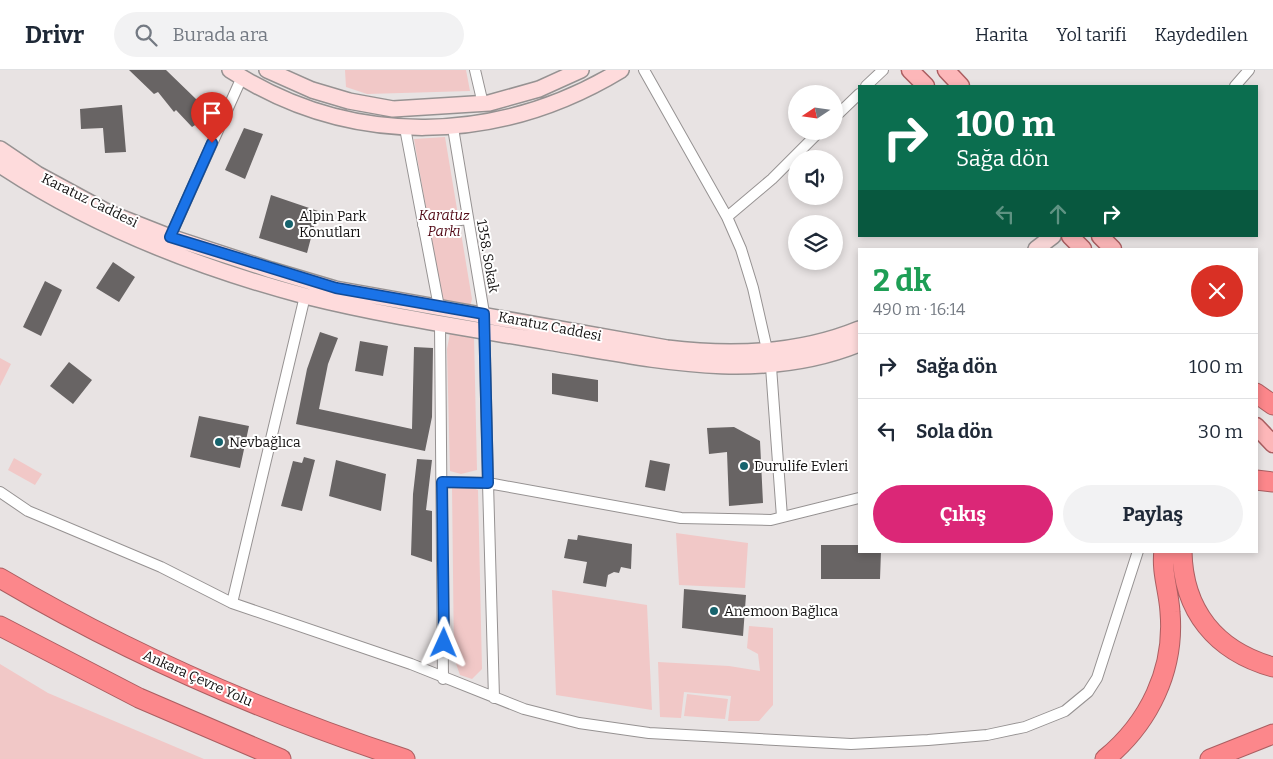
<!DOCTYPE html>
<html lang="tr">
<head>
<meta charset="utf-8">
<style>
  body { margin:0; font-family:Bitter,serif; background:#f2f2f3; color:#1f2937; height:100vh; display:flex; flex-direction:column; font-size:19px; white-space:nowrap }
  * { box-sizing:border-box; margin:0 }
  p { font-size:16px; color:#747a83 }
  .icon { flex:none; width:28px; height:28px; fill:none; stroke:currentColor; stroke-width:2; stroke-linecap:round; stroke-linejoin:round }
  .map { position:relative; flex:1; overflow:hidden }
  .panel { position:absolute; left:858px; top:178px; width:400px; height:305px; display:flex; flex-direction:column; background:#fff; border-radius:0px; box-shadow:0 2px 8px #0003 }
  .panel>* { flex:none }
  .hud { position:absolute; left:858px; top:15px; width:400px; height:152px; border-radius:0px; box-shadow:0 2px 8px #0003; background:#0b6e4f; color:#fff; overflow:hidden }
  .needle { width:32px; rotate:257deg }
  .fabs { position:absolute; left:788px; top:15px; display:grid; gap:10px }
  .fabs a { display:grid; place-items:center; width:55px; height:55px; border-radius:50%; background:#fff; box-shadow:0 2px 8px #0003; font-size:25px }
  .pin { position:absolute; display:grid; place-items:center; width:42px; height:42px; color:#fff; margin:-51px -21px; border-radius:50% 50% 50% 0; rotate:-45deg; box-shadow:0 0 5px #0007 }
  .pin .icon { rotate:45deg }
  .me { position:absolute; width:55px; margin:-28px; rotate:1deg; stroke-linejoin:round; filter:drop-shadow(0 0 4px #0008) }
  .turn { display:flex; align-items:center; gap:18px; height:105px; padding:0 15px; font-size:22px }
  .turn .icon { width:65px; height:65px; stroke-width:2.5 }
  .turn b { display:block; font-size:35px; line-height:42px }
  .lanes { display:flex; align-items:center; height:48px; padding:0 15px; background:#0003; justify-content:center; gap:25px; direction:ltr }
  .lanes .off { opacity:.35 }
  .round { display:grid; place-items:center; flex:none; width:52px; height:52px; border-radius:26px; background:#f2f2f3 }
  .overview { display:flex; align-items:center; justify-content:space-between; height:85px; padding:0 15px }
  h1 { font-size:30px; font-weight:700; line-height:38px; color:#1e9e55 }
  .button { display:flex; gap:10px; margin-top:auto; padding:10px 15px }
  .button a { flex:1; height:58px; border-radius:30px; background:#db2777; color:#fff; font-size:20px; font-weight:700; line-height:58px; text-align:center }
  .button a+a { background:#f2f2f3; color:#1f2937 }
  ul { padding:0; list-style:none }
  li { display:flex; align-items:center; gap:15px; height:65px; padding:0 15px; border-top:1px solid #e0e1e3 }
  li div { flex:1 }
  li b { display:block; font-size:19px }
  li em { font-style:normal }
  header { display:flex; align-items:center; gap:30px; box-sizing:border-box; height:70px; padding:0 25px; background:#fff; border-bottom:1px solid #e0e1e3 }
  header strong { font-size:24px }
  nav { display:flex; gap:28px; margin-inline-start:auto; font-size:18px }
  .search { width:350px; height:45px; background:#f2f2f3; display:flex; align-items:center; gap:12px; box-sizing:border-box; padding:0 18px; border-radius:28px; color:#747a83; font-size:19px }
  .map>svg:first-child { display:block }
  .green { fill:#f1c8c7 }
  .building { fill:#686464 }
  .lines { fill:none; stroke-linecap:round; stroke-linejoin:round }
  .street-casing { stroke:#969292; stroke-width:12 }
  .secondary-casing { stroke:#969292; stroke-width:18 }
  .primary-casing { stroke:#ab5e61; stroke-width:19 }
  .highway-casing { stroke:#ab5e61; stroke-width:21 }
  .street { stroke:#fff; stroke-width:10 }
  .secondary { stroke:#fedbdc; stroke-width:15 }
  .primary { stroke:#fdb7b9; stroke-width:16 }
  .highway { stroke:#fc878b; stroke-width:19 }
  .route-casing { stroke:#114b97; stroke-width:12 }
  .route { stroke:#1a73e8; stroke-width:9 }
  .poi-dot { fill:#16636d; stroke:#fff; stroke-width:2 }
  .labels { text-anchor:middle; stroke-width:4; stroke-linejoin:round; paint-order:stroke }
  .street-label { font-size:14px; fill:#141212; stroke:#fff }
  .park-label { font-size:14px; font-style:italic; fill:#520815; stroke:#fff }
  .poi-label { font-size:14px; fill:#141212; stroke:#fff; text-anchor:start }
</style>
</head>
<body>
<header>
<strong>Drivr</strong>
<div class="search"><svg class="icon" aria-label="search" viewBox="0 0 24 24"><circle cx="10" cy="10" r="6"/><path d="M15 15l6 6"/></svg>Burada ara</div>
<nav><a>Harita</a><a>Yol tarifi</a><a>Kaydedilen</a></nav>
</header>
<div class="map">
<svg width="1273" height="689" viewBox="0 0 1273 689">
  <rect width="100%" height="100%" fill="#e8e3e3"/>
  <path class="green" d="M 345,0 L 466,0 L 470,21 L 367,24 L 346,17 Z
    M 445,67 L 472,229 L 470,237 L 446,234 L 441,226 L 414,69 Z
    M 450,263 L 474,267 L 477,400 L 461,404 L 450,401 L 447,279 Z
    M 0,288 L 11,294 L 0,316 Z
    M 14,388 L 42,404 L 35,415 L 8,400 Z
    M 467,416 L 478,420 L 482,599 L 472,609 L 460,605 L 454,588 L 452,417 Z
    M 676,463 L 748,473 L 745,518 L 679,515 Z
    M 552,520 L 647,535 L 652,640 L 556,625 Z
    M 749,556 L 773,558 L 773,635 L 759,651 L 728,651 L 731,626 L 684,622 L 681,648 L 660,647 L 658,592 L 729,596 L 760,601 L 758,584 L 747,578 Z
    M 0,594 L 48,623 L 204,689 L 0,689 Z
    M 687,624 L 728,629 L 725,649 L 684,646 Z"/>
  <path class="building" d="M 129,0 L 166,0 L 196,29 L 211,38 L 200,52 L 192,57 L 176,40 L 174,42 L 158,22 L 154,24 Z
    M 122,35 L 126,82 L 105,83 L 103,58 L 81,59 L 80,39 Z
    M 244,58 L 263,64 L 245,109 L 225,100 Z
    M 271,125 L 318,141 L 307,183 L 259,168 Z
    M 113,192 L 135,207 L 119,232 L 96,218 Z
    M 45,211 L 62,220 L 41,266 L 23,257 Z
    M 320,262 L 338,268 L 328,294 L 319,339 L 412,359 L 414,277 L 433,278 L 432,347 L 425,381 L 296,354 L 307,299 Z
    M 360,271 L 388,276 L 383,306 L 355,301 Z
    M 69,292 L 92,310 L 73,334 L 50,316 Z
    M 552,303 L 598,310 L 598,332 L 552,324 Z
    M 199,346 L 249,356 L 240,398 L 190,387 Z
    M 734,357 L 760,371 L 763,433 L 729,436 L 727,382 L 709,384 L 707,358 Z
    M 304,387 L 315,390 L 302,441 L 281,436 L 293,391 L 302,393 Z
    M 417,389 L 432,390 L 426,440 L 432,441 L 432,492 L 411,485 L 413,424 Z
    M 336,390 L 386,404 L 381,441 L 329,426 Z
    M 650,390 L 670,394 L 665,421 L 645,417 Z
    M 578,465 L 632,474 L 631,499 L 621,497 L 619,503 L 614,502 L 608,505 L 606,517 L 583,513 L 587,492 L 564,488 L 568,469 L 577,470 Z
    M 821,475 L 859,475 L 859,481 L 881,481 L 880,509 L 821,509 Z
    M 684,519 L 746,525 L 743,566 L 682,558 Z"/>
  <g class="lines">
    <g class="street-casing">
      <path id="street" d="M 475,0 L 483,34
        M 644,0 L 727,147 L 741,179 L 753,218 L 771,297 L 782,447
        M 866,16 L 883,0
        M 1235,16 L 1249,0
        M 834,48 L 859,24
        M 405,58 L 439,237
        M 453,58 L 484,243 L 488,413 L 681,448 L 771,450 L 859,428
        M 727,147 L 772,109 L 820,61
        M 423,155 L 468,149
        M 170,167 L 242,7
        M 440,254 L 443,609
        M 443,412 L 488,413 L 494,628
        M 0,422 L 28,441 L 161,497 L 232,533 L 411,594 L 524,639 L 579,653 L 649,663 L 851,674 L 928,670 L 987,665 L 1025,657 L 1065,641 L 1088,622 L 1097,608 L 1138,481
        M 232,533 L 305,226"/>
    </g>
    <g class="secondary-casing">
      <path id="secondary" d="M 230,0 C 352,79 499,74 621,0
        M 267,0 L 312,20 L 349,31 L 393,39 L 489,33 L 539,19 L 581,0
        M 0,79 L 37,104 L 109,143 L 170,167 L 271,200 L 335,219 L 667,278 C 732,286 798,284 859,259
        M 0,95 C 92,156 199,198 305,226 C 385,246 467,258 548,272 C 651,289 758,315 859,274
        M 1036,179 L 1053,166"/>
    </g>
    <g class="primary-casing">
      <path id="primary" d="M 910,0 L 926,16
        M 946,0 L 961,16
        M 1070,166 L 1083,179
        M 1100,166 L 1113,179
        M 1256,356 L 1273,374"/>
    </g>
    <g class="highway-casing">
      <path id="highway" d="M 1256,323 L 1273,335
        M 1256,410 L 1273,412
        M 1182,481 C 1183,541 1216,581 1273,597
        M 0,508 C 127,583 265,643 405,689
        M 0,556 L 139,628 L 281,689
        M 1105,689 C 1149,653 1175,600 1170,542 C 1169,522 1161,501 1164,481
        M 1210,689 L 1273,664"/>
    </g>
    <use href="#street" class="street"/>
    <use href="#secondary" class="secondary"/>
    <use href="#primary" class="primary"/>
    <use href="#highway" class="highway"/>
  </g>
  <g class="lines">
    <g class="route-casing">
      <path id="route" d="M 212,73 L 170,167 L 336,218 L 484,244 L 488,413 L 442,412 L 444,573"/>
    </g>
    <use href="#route" class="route"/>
  </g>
  <g class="poi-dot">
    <circle cx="289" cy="154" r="5"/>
    <circle cx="219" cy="372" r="5"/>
    <circle cx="744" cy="396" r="5"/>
    <circle cx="714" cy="541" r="5"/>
  </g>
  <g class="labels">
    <g class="street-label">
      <text transform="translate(90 130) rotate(26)" y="5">Karatuz Caddesi</text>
      <text transform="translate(488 186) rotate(80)" y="5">1358. Sokak</text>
      <text transform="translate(550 256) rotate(11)" y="5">Karatuz Caddesi</text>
      <text transform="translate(198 608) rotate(24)" y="5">Ankara Çevre Yolu</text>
    </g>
    <g class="park-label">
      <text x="444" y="150">Karatuz<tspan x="444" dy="16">Parkı</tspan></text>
    </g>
    <g class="poi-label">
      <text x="299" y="151">Alpin Park<tspan x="299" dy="16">Konutları</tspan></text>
      <text x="229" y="377">Nevbağlıca</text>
      <text x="754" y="401">Durulife Evleri</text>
      <text x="724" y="546">Anemoon Bağlıca</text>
    </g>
  </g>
</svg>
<div class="fabs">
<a><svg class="needle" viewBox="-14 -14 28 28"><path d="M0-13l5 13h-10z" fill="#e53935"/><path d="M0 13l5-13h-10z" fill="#747a83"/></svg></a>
<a><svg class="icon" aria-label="sound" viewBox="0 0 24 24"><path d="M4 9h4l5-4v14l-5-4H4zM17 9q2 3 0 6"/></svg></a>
<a><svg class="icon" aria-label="layers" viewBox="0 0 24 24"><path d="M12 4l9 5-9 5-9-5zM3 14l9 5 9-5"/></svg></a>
</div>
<div class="pin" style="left:212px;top:73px;background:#d93025"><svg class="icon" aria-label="arrive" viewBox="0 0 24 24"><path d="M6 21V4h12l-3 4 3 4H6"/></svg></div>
<svg class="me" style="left:444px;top:573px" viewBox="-20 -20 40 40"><path d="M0-17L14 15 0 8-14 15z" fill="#1a73e8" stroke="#fff" stroke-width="4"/></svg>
<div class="hud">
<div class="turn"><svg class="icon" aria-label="right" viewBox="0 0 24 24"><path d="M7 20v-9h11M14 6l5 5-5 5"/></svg><div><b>100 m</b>Sağa dön</div></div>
<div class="lanes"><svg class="icon off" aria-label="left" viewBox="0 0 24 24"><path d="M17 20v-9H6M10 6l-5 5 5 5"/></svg><svg class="icon off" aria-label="ahead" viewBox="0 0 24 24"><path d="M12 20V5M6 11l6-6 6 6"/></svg><svg class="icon" aria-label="right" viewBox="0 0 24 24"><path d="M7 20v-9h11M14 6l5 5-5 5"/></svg></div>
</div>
<section class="panel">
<div class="overview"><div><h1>2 dk</h1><p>490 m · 16:14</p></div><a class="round" style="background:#d93025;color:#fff"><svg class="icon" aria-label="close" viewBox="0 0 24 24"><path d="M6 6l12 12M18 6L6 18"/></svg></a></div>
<ul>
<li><svg class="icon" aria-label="right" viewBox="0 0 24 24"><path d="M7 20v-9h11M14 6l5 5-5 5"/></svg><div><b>Sağa dön</b></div><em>100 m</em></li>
<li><svg class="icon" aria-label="left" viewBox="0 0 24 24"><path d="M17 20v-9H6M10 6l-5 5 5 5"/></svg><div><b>Sola dön</b></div><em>30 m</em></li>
</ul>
<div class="button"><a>Çıkış</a><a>Paylaş</a></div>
</section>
</div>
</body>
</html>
